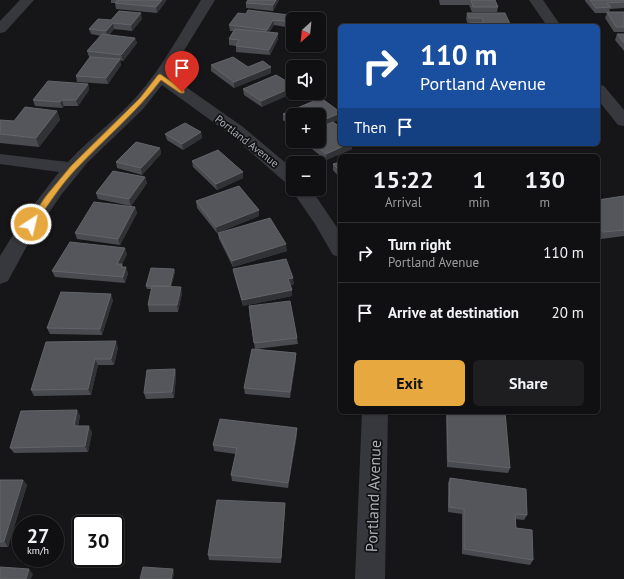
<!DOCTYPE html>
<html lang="en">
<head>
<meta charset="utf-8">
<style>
  body { margin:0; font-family:"PT Sans",sans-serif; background:#1e1e20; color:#f1f3f6; height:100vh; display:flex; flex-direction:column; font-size:15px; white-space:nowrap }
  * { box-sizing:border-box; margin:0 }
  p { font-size:13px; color:#9c9d9f }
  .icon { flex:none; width:22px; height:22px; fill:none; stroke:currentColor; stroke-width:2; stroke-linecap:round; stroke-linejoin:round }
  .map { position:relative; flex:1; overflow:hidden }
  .details { position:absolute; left:338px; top:154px; width:262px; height:260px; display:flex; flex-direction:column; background:#101012; border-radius:6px; box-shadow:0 1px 3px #0004,0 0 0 1px #303032 }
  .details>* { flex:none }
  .banner { position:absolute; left:338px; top:24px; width:262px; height:122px; border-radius:6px; box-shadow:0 1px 3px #0004,0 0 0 1px #303032; background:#1a4fa0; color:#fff; overflow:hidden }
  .needle { width:26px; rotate:207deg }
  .tools { position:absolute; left:286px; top:12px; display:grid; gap:8px }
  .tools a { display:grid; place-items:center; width:40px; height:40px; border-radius:6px; background:#101012; box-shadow:0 1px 3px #0004,0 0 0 1px #303032; font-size:20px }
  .speed { position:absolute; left:12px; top:515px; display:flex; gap:8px; font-size:20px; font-weight:700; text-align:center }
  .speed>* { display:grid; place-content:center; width:52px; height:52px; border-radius:50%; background:#101012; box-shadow:0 1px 3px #0004,0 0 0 1px #303032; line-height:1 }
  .speed small { font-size:10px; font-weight:400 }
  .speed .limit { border:2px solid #111; border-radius:6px; background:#fff; color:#111 }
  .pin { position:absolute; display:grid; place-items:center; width:34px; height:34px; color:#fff; margin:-41px -17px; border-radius:50% 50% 50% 0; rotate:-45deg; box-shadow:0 0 4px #0007 }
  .pin .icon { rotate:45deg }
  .me { position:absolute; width:44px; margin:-22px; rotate:35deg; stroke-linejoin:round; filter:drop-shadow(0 0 3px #0008) }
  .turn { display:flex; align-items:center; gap:14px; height:84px; padding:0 16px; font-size:18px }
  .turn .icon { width:52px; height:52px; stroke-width:2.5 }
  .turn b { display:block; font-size:28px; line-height:34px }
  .then { display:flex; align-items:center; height:38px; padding:0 16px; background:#0003; gap:8px; font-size:15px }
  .eta { display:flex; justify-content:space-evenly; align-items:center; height:68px; text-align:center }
  .eta b { font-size:24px; font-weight:600; line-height:28px }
  .primary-button { display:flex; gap:8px; margin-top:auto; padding:8px 16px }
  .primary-button a { flex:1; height:46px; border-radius:6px; background:#e7a93f; color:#111; font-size:16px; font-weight:600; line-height:46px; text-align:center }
  .primary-button a+a { background:#1e1e20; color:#f1f3f6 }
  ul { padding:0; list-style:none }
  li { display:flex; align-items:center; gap:12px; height:60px; padding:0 16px; border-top:1px solid #303032 }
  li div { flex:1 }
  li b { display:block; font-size:15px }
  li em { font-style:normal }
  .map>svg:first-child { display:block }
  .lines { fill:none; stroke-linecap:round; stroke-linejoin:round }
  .minor { fill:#37383d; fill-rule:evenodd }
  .wall { fill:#4a4b50 }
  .shaded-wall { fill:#313235 }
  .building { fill:#54565b; stroke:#626469 }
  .route { fill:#e7a93f; stroke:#966e29 }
  .labels { text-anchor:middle; stroke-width:3.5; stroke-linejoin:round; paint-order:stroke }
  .far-street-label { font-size:11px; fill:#a9aeb7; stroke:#111113 }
  .near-street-label { font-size:16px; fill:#a9aeb7; stroke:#111113 }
</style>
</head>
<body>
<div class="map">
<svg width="624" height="579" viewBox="0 0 624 579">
  <rect width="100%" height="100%" fill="#161618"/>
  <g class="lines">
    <path class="minor" d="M 20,0 L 34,0 L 5,32 L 0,33 L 0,21 Z
      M 201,0 L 215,0 L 169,75 L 243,127 L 293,169 L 293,185 L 286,183 L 231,135 L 162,85 L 143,109 L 87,163 L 61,195 L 29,242 L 8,281 L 0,284 L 0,256 L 23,219 L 59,172 L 0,164 L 0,154 L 68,162 C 90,138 116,120 137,96 C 162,68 181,32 201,0 Z
      M 529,0 L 543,0 L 561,26 L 547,26 Z
      M 598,84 L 604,86 L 624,110 L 624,126 L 618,125 L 598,100 Z
      M 293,187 L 293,189 L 311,189 L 340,232 L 340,257 L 333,255 L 315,224 L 291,189 Z
      M 362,412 L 388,412 L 385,579 L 355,579 Z"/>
  </g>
  <path class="wall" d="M 111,0 L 166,0 L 166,1 L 157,13 L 116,9 L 115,3 L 111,3 Z
    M 279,0 L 273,11 L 246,8 L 246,3 Z
    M 439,0 L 495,0 L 498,7 L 497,12 L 472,12 L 469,5 L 440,5 Z
    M 585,0 L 624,0 L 624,8 L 610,9 L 609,12 L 624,12 L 624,32 L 614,32 L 605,18 L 607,13 L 595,13 L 585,1 Z
    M 467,13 L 511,26 L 470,26 L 471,24 L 468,24 L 466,19 Z
    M 246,14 L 289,15 L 289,20 L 286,27 L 274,25 L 269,32 L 278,33 L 278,39 L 270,55 L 236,52 L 236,46 L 229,45 L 229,39 L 233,31 L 230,31 L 229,25 Z
    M 142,19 L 132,31 L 114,29 L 109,35 L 135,38 L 137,43 L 123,61 L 120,60 L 121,65 L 108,84 L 77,82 L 76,76 L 90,57 L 89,57 L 87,51 L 101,36 L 91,34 L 89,29 L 111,20 Z
    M 617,34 L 624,34 L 624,51 L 615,40 Z
    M 211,65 L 248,67 L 271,73 L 234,88 L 211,71 Z
    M 276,75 L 262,107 L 244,95 L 243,89 Z
    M 88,84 L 89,90 L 78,106 L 64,106 L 62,108 L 35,106 L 33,100 Z
    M 321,98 L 340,112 L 340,119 L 319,128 L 319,115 L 293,115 L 293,128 L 283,120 L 283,114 Z
    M 57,111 L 60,120 L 39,147 L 0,143 L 0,120 L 14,121 Z
    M 201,132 L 202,138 L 183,150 L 167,140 L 165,134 Z
    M 303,141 L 319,141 L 340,144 L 352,144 L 352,149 L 326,160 L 303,142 Z
    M 522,144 L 548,144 L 522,145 Z
    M 160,148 L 161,154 L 142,175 L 117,168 L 116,162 Z
    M 192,161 L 243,178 L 217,190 L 193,167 Z
    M 340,162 L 340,178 L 333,170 L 333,164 Z
    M 145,177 L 147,183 L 131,206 L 98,199 L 96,193 Z
    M 624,196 L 624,236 L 601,239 L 598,235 L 598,200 Z
    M 196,201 L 259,216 L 217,233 L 197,208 Z
    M 135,207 L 137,213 L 120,245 L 77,239 L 75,233 Z
    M 218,233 L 287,251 L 233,267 L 219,239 Z
    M 127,254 L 122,264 L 123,267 L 128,273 L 125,283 L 55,277 L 52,271 Z
    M 174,269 L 175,272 L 171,287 L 182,293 L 178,312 L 149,312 L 148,305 L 152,289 L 147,289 L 146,286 Z
    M 233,269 L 294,284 L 291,285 L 292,296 L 243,306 L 234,275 Z
    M 113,300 L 102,335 L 50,334 L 47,328 Z
    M 249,313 L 297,338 L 298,344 L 256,349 L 296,353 L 296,359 L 290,398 L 245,394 L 244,388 L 255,349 Z
    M 118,347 L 114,365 L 98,365 L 91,395 L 34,396 L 31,390 Z
    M 175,369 L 176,376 L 174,398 L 146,399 L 144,393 Z
    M 77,410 L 80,416 L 78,426 L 92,432 L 88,452 L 14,453 L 10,448 Z
    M 446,412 L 447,412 L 510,468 L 508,473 L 447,467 Z
    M 297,434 L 288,488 L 232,481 L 231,475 L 236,454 L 214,451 L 213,445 Z
    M 450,478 L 527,515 L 524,520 L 515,519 L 516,528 L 533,560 L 530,565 L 462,554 L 462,514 L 448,512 L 448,483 Z
    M 0,480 L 23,480 L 27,485 L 8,547 L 0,547 Z
    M 285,503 L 285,509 L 281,563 L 209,560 L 208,555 Z"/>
  <path class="shaded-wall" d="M 162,0 L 166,0 L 166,1 L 157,13 L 156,7 Z
    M 276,0 L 279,0 L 273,11 L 273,5 Z
    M 141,13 L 142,19 L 132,31 L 131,25 Z
    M 289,15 L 289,20 L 286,27 L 285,21 Z
    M 273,20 L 274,25 L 267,36 L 267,30 Z
    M 113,23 L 114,29 L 107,36 L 106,31 Z
    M 278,33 L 278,39 L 270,55 L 269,50 Z
    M 135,38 L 137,43 L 123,61 L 121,55 Z
    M 120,59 L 121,65 L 108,84 L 106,78 Z
    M 271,67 L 271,73 L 234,88 L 234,82 Z
    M 88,84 L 89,90 L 78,106 L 76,100 Z
    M 293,87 L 293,93 L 294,93 L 262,107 L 261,101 Z
    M 62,100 L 64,106 L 62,108 L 60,102 Z
    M 57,111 L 60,120 L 39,147 L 36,138 Z
    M 340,113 L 340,119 L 319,128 L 319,122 Z
    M 201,132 L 202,138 L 183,150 L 182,144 Z
    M 348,144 L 352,144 L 352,149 L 326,160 L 326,154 Z
    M 160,148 L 161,154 L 142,175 L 141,168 Z
    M 243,172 L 243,178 L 217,190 L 216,184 Z
    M 145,177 L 147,183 L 131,206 L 129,199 Z
    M 135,207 L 137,213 L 120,245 L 118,239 Z
    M 259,210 L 259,216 L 217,233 L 216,227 Z
    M 286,244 L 287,251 L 233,267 L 232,261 Z
    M 125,248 L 127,254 L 119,271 L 117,264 Z
    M 126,267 L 128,273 L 125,283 L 123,277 Z
    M 174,269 L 175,272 L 170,290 L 170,286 Z
    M 293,278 L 294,284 L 289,285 L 288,279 Z
    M 181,287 L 182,293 L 178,312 L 177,305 Z
    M 292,290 L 292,296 L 243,306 L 242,300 Z
    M 111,294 L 113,300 L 102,335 L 100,329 Z
    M 116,341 L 118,347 L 114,365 L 111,359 Z
    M 296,353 L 296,359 L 290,398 L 290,392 Z
    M 95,359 L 98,365 L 91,395 L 88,389 Z
    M 175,369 L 176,376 L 174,398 L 172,392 Z
    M 77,410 L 80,416 L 76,432 L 74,426 Z
    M 89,426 L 92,432 L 88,452 L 85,446 Z
    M 297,428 L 297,434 L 288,488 L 288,483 Z
    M 23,480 L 27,485 L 8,547 L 4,541 Z
    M 285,503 L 285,509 L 281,563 L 281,558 Z
    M 29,569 L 33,574 L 31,579 L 26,579 Z
    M 173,569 L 174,574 L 173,579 L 171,579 Z"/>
  <path class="building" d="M 118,0 L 162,0 L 156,7 L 115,3 Z
    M 248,0 L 276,0 L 273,5 L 246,3 Z
    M 471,0 L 495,0 L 498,7 L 473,7 Z
    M 590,0 L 624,0 L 624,2 L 607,3 L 611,7 L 596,8 Z
    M 248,10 L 289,15 L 285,21 L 273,20 L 267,30 L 229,25 L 238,13 L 246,14 Z
    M 119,11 L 141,13 L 131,25 L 113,23 L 106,31 L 89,29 L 98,19 L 111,20 Z
    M 607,12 L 624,12 L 624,27 L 616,27 Z
    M 467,13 L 505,13 L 511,26 L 496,26 L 495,24 L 484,24 L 482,18 L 469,18 Z
    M 471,23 L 483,23 L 484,26 L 472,26 Z
    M 235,29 L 278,33 L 269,50 L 236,46 L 239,40 L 229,39 Z
    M 102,34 L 135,38 L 121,55 L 87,51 Z
    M 617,34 L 624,34 L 624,43 Z
    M 90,57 L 120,59 L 106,78 L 76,76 Z
    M 233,57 L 248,67 L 263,61 L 271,67 L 234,82 L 211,65 Z
    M 276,75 L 293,85 L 293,87 L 261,101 L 243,89 Z
    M 48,81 L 88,84 L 76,100 L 62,100 L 60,102 L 33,100 Z
    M 321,98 L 340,112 L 340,113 L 319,122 L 319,115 L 293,115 L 293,122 L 283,114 Z
    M 25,107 L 57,111 L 36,138 L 0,134 L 0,120 L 14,121 Z
    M 333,122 L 340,127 L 340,132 L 339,133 L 340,134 L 340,144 L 348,144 L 326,154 L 310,141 L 319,141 L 319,128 Z
    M 185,123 L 201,132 L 182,144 L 165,134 Z
    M 136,142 L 160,148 L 141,168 L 116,162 Z
    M 218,150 L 243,172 L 216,184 L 192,161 Z
    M 340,162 L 340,171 L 333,164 Z
    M 113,171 L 145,177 L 129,199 L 96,193 Z
    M 239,186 L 259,210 L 216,227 L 196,201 Z
    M 624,196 L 624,230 L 603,232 L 598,225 L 598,200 Z
    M 94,202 L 135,207 L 118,239 L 75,233 Z
    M 270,218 L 286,244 L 232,261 L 218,233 Z
    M 70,242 L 125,248 L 117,264 L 122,264 L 121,267 L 126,267 L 123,277 L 52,271 Z
    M 286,259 L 293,278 L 288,279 L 292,290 L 242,300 L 233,269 Z
    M 151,268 L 174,269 L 170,286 L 146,286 Z
    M 152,286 L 181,287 L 177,305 L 148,305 Z
    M 61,292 L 111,294 L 100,329 L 47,328 Z
    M 290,301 L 297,338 L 254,343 L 249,306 Z
    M 116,341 L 111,359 L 95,359 L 88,389 L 31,390 L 46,342 Z
    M 252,349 L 296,353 L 290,392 L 244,388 Z
    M 175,369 L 172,392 L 144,393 L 147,370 Z
    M 77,410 L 74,426 L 89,426 L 85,446 L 10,448 L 21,411 Z
    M 447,412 L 505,412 L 510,468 L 448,461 Z
    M 220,419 L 297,428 L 288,483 L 231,475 L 237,448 L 213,445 Z
    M 450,478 L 526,489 L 527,515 L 515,514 L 516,528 L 532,530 L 533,560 L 464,549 L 464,509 L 449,507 Z
    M 0,480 L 23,480 L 4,541 L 0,542 Z
    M 217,500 L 285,503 L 281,558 L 208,555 Z
    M 0,567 L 29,569 L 26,579 L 0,579 Z
    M 143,567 L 173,569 L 171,579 L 140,579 Z"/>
  <path class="route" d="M 160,74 L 184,90 L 184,93 L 180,93 L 161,80 C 136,113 104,139 76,169 C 60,186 47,206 34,226 L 28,226 L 27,224 L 46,196 L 71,166 L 140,98 L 158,75 Z"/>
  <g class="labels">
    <g class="far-street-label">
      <text transform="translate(247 141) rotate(38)" y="4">Portland Avenue</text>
    </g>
    <g class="near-street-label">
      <text transform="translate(373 496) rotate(-88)" y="6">Portland Avenue</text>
    </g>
  </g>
</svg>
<div class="tools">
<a><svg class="needle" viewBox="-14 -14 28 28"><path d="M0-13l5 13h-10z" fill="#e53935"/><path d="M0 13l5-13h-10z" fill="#9c9d9f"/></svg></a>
<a><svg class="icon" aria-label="sound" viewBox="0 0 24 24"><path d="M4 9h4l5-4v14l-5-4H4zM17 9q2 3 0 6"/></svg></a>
<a>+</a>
<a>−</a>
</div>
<div class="speed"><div>27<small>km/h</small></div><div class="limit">30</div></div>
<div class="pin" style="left:182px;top:92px;background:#d93025"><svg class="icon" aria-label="arrive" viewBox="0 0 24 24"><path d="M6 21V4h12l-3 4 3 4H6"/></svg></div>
<svg class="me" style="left:31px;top:224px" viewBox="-20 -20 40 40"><circle r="17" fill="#e7a93f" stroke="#fff" stroke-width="3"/><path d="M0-11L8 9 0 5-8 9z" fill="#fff"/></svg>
<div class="banner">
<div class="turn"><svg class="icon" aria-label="right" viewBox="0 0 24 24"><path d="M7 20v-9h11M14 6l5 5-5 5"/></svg><div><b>110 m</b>Portland Avenue</div></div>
<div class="then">Then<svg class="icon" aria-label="arrive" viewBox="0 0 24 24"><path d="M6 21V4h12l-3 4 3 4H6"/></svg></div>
</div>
<section class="details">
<div class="eta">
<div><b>15:22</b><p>Arrival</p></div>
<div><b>1</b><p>min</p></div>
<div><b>130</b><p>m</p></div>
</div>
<ul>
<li><svg class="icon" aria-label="right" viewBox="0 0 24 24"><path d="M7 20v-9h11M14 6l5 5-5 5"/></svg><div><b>Turn right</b><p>Portland Avenue</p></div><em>110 m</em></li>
<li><svg class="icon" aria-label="arrive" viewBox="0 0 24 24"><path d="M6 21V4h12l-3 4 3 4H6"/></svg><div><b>Arrive at destination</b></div><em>20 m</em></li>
</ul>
<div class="primary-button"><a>Exit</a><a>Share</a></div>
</section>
</div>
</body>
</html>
